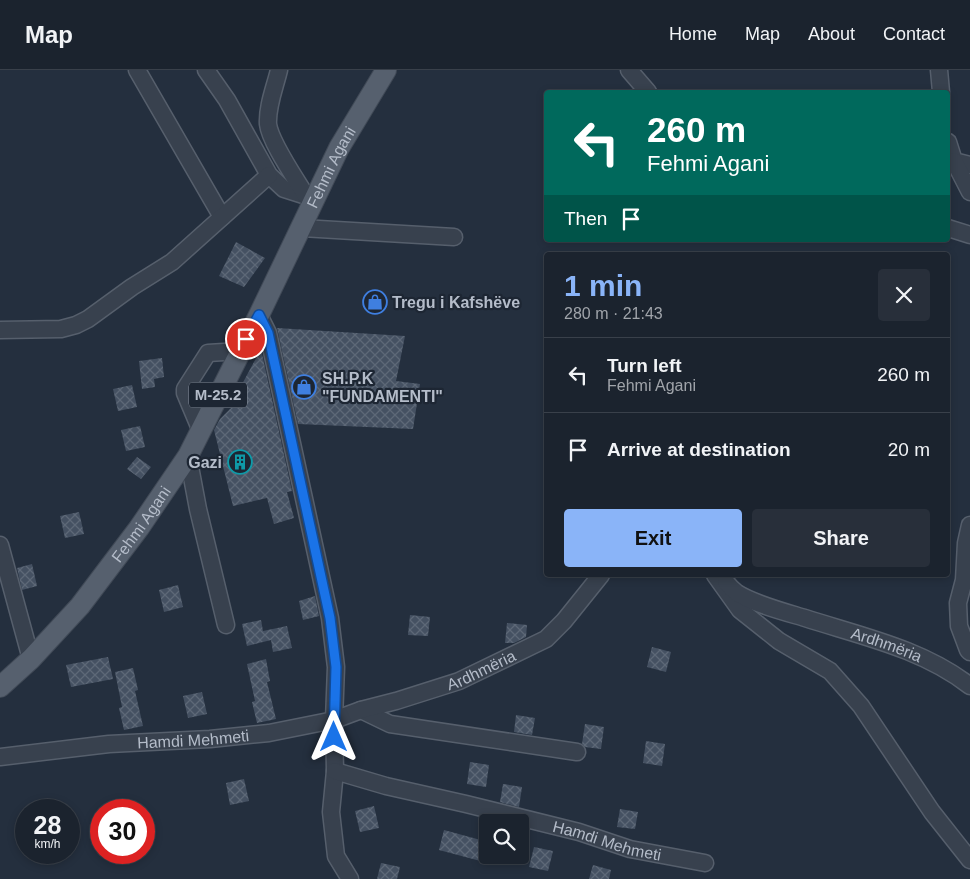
<!DOCTYPE html>
<html lang="en">
<head>
<meta charset="utf-8">
<style>
  body { margin:0; font-family:Arial,sans-serif; background:#282f3a; color:#f1f3f6; height:100vh; display:flex; flex-direction:column; font-size:19px; white-space:nowrap }
  * { box-sizing:border-box; margin:0 }
  p { font-size:16px; color:#a0a4aa }
  .icon { flex:none; width:28px; height:28px; fill:none; stroke:currentColor; stroke-width:2; stroke-linecap:round; stroke-linejoin:round }
  .map { position:relative; flex:1; overflow:hidden }
  .side { position:absolute; left:544px; top:182px; width:406px; height:325px; display:flex; flex-direction:column; background:#1b232e; border-radius:5px; box-shadow:0 2px 8px #0003,0 0 0 1px #39404a }
  .side>* { flex:none }
  .banner { position:absolute; left:544px; top:20px; width:406px; height:152px; border-radius:5px; box-shadow:0 2px 8px #0003,0 0 0 1px #39404a; background:#00695c; color:#fff; overflow:hidden }
  .controls { position:absolute; left:479px; top:744px; display:grid; gap:10px }
  .controls a { display:grid; place-items:center; width:50px; height:50px; border-radius:5px; background:#1b232e; box-shadow:0 2px 8px #0003,0 0 0 1px #39404a; font-size:25px }
  .speed { position:absolute; left:15px; top:729px; display:flex; gap:10px; font-size:25px; font-weight:700; text-align:center }
  .speed>* { display:grid; place-content:center; width:65px; height:65px; border-radius:50%; background:#1b232e; box-shadow:0 2px 8px #0003,0 0 0 1px #39404a; line-height:1 }
  .speed small { font-size:12px; font-weight:400 }
  .speed .limit { border:8px solid #d22; background:#fff; color:#111 }
  .pin { position:absolute; display:grid; place-items:center; width:42px; height:42px; color:#fff; margin:-21px; border:2px solid #fff; border-radius:50%; box-shadow:0 1px 5px #0007 }
  .me { position:absolute; width:55px; margin:-28px; rotate:0deg; stroke-linejoin:round; filter:drop-shadow(0 0 4px #0008) }
  .turn { display:flex; align-items:center; gap:18px; height:105px; padding:0 20px; font-size:22px }
  .turn .icon { width:65px; height:65px; stroke-width:2.5 }
  .turn b { display:block; font-size:35px; line-height:42px }
  .then { display:flex; align-items:center; height:48px; padding:0 20px; background:#0003; gap:10px; font-size:19px }
  .round { display:grid; place-items:center; flex:none; width:52px; height:52px; border-radius:5px; background:#282f3a }
  .summary { display:flex; align-items:center; justify-content:space-between; height:85px; padding:0 20px }
  h1 { font-size:30px; font-weight:800; line-height:38px; color:#8ab4f8 }
  .action { display:flex; gap:10px; margin-top:auto; padding:10px 20px }
  .action a { flex:1; height:58px; border-radius:5px; background:#8ab4f8; color:#111; font-size:20px; font-weight:800; line-height:58px; text-align:center }
  .action a+a { background:#282f3a; color:#f1f3f6 }
  ul { padding:0; list-style:none }
  li { display:flex; align-items:center; gap:15px; height:75px; padding:0 20px; border-top:1px solid #39404a }
  li div { flex:1 }
  li b { display:block; font-size:19px }
  li em { font-style:normal }
  header { display:flex; align-items:center; gap:30px; box-sizing:border-box; height:70px; padding:0 25px; background:#1b232e; border-bottom:1px solid #39404a }
  header strong { font-size:24px }
  nav { display:flex; gap:28px; margin-inline-start:auto; font-size:18px }
  .map>svg:first-child { display:block }
  .building { fill:url(#building-cross-hatch) }
  .lines { fill:none; stroke-linecap:round; stroke-linejoin:round }
  .minor-casing { stroke:#565f6c; stroke-width:19 }
  .major-casing { stroke:#414a57; stroke-width:22 }
  .minor { stroke:#38414e; stroke-width:16 }
  .major { stroke:#56606e; stroke-width:20 }
  .route-casing { stroke:#114b97; stroke-width:12 }
  .route { stroke:#1a73e8; stroke-width:9 }
  .labels { text-anchor:middle; stroke-width:4.5; stroke-linejoin:round; paint-order:stroke }
  .shield { fill:#1d2633; stroke:#878f9c; stroke-width:1 }
  .shield-label { font-size:15px; font-weight:bold; fill:#b4bcc9 }
  .street-label { font-size:16px; fill:#b4bcc9; stroke:#1d2633 }
  .poi-label { font-size:16px; font-weight:bold; fill:#b4bcc9; stroke:#1d2633; text-anchor:start }
</style>
</head>
<body>
<header>
<strong>Map</strong>
<nav><a>Home</a><a>Map</a><a>About</a><a>Contact</a></nav>
</header>
<div class="map">
<svg width="970" height="809" viewBox="0 0 970 809">
  <defs>
    <pattern id="building-cross-hatch" width="8" height="8" patternUnits="userSpaceOnUse" patternTransform="scale(1.25)"><rect width="8" height="8" fill="#455162"/><path d="M0 0l8 8M0 8l8-8" fill="none" stroke="#5d6877"/></pattern>
  </defs>
  <rect width="100%" height="100%" fill="#242f3e"/>
  <path class="building" d="M 236,172 L 265,188 L 244,217 L 219,206 Z
    M 277,258 L 405,266 L 396,311 L 420,314 L 413,359 L 298,354 Z
    M 261,279 L 292,421 L 287,422 L 294,448 L 274,454 L 267,428 L 233,436 L 214,360 L 220,349 L 243,326 L 240,318 Z
    M 162,288 L 164,307 L 154,309 L 155,317 L 142,319 L 139,291 Z
    M 132,315 L 137,337 L 118,341 L 113,319 Z
    M 140,356 L 145,377 L 126,381 L 121,360 Z
    M 137,387 L 151,397 L 141,409 L 127,399 Z
    M 79,442 L 84,464 L 65,468 L 60,446 Z
    M 32,494 L 37,516 L 22,520 L 17,498 Z
    M 178,515 L 183,537 L 164,542 L 159,520 Z
    M 315,526 L 319,546 L 303,550 L 299,531 Z
    M 410,545 L 430,547 L 428,566 L 408,565 Z
    M 261,550 L 263,561 L 287,556 L 292,578 L 273,582 L 271,570 L 247,576 L 242,554 Z
    M 507,553 L 527,555 L 526,567 L 514,573 L 505,573 Z
    M 652,577 L 671,582 L 666,602 L 647,597 Z
    M 108,587 L 113,609 L 71,617 L 66,595 Z
    M 266,589 L 270,611 L 267,612 L 276,649 L 257,653 L 252,632 L 255,631 L 247,594 Z
    M 133,598 L 138,620 L 135,621 L 143,656 L 124,660 L 119,638 L 122,637 L 115,602 Z
    M 202,622 L 207,644 L 188,648 L 183,626 Z
    M 516,645 L 535,648 L 532,665 L 514,662 Z
    M 585,654 L 604,657 L 601,679 L 585,677 L 582,674 Z
    M 646,671 L 665,674 L 662,696 L 643,693 Z
    M 470,692 L 489,695 L 486,717 L 467,714 Z
    M 244,709 L 249,731 L 230,735 L 226,713 Z
    M 503,714 L 522,717 L 519,737 L 500,732 Z
    M 374,736 L 379,758 L 360,762 L 355,741 Z
    M 620,739 L 638,742 L 635,759 L 617,757 Z
    M 444,760 L 488,772 L 488,793 L 439,780 Z
    M 534,777 L 553,781 L 548,801 L 529,797 Z
    M 381,793 L 400,797 L 397,809 L 377,809 Z
    M 593,795 L 611,800 L 609,809 L 589,809 Z"/>
  <g class="lines">
    <g class="minor-casing">
      <g id="minor">
        <path d="M 137,0 L 222,147"/>
        <path d="M 206,0 L 227,30 L 269,105 L 284,119 L 306,126"/>
        <path d="M 279,0 C 275,17 267,36 268,54 C 270,72 296,109 306,126 L 311,130"/>
        <path d="M 629,0 L 648,22"/>
        <path d="M 939,0 L 941,22"/>
        <path d="M 948,72 L 954,91 L 970,95"/>
        <path d="M 954,91 L 970,122"/>
        <path d="M 302,158 L 454,167"/>
        <path d="M 948,158 L 970,165"/>
        <path d="M 259,245 L 268,263 L 330,548 L 336,597 L 334,650 L 335,701 L 331,742 L 336,786 L 350,809"/>
        <path d="M 0,260 L 61,259 L 76,255 L 88,249 L 132,217 L 172,192 L 269,105"/>
        <path d="M 201,361 L 185,323 L 185,319 L 208,283 L 240,281"/>
        <path d="M 188,386 L 198,439 L 226,555"/>
        <path d="M 970,455 L 966,473 L 964,510 L 958,533 L 959,556 L 968,580 L 970,582"/>
        <path d="M 0,475 L 31,589"/>
        <path d="M 715,505 L 740,540 L 779,571 L 830,601 L 861,636 L 932,742 L 970,790"/>
        <path id="s1" d="M 726,512 C 729,516 733,520 737,523 C 754,534 785,542 805,548 C 861,566 923,579 970,616"/>
        <path d="M 361,640 L 390,654 L 577,682"/>
        <path id="s2" d="M 0,687 L 109,674 L 210,669 L 269,663 L 334,650 L 361,640 L 396,631 L 459,611 L 546,569 L 564,551 L 601,505"/>
        <path id="s3" d="M 335,701 L 386,716 L 466,734 L 579,762 L 630,779 L 705,793"/>
      </g>
    </g>
    <g class="major-casing">
      <g id="major">
        <path id="s4" d="M 0,617 L 31,589 L 80,536 L 139,458 L 188,386 L 259,245 L 339,78 L 386,0"/>
      </g>
    </g>
    <use href="#minor" class="minor"/>
    <use href="#major" class="major"/>
  </g>
  <g class="lines">
    <g class="route-casing">
      <path id="route" d="M 246,269 L 259,245 L 268,263 L 330,548 L 336,597 L 334,667"/>
    </g>
    <use href="#route" class="route"/>
  </g>
  <defs>
    <g id="shop-ring" transform="scale(1.25)"><circle r="9.5" fill="#1d2633" stroke="#3f7fe0" stroke-width="1.5"/><path d="M-5-2.5h2.3a2.7 3.5 0 0 1 5.4 0H5L5.5 6h-11ZM-1.5-2.5h3a1.5 2.3 0 0 0-3 0Z" fill="#3f7fe0"/></g>
    <g id="building-ring" transform="scale(1.25)"><circle r="9.5" fill="#1d2633" stroke="#0f9aa8" stroke-width="1.5"/><path d="M-4-6H4V6H1V3H-1V6H-4ZM-2.5-4.3h1.7v1.8h-1.7ZM.8-4.3h1.7v1.8H.8ZM-2.5-1h1.7V.8h-1.7ZM.8-1h1.7V.8H.8Z" fill="#0f9aa8"/></g>
  </defs>
  <g fill-rule="evenodd">
    <use href="#shop-ring" x="375" y="232"/>
    <use href="#shop-ring" x="304" y="317"/>
    <use href="#building-ring" x="240" y="392"/>
  </g>
  <g class="labels">
    <rect class="shield" x="189" y="312.5" width="58" height="25" rx="4"/>
    <g class="shield-label">
      <text x="218" y="330">M-25.2</text>
    </g>
    <g class="street-label">
      <text dy="6" stroke="none"><textPath href="#s4" startOffset="621">Fehmi Agani</textPath></text>
      <text dy="6" stroke="none"><textPath href="#s4" startOffset="216">Fehmi Agani</textPath></text>
      <text dy="6" stroke="none"><textPath href="#s1" startOffset="174">Ardhmëria</textPath></text>
      <text dy="6" stroke="none"><textPath href="#s2" startOffset="492">Ardhmëria</textPath></text>
      <text dy="6" stroke="none"><textPath href="#s2" startOffset="194">Hamdi Mehmeti</textPath></text>
      <text dy="6" stroke="none"><textPath href="#s3" startOffset="281">Hamdi Mehmeti</textPath></text>
    </g>
    <g class="poi-label">
      <text x="392" y="238">Tregu i Kafshëve</text>
      <text x="322" y="314">SH.P.K<tspan x="322" dy="18">"FUNDAMENTI"</tspan></text>
      <text x="222" y="398" text-anchor="end">Gazi</text>
    </g>
  </g>
</svg>
<div class="controls">
<a><svg class="icon" aria-label="search" viewBox="0 0 24 24"><circle cx="10" cy="10" r="6"/><path d="M15 15l6 6"/></svg></a>
</div>
<div class="speed"><div>28<small>km/h</small></div><div class="limit">30</div></div>
<div class="pin" style="left:246px;top:269px;background:#d93025"><svg class="icon" aria-label="arrive" viewBox="0 0 24 24"><path d="M6 21V4h12l-3 4 3 4H6"/></svg></div>
<svg class="me" style="left:334px;top:667px" viewBox="-20 -20 40 40"><path d="M0-17L14 15 0 8-14 15z" fill="#1a73e8" stroke="#fff" stroke-width="4"/></svg>
<div class="banner">
<div class="turn"><svg class="icon" aria-label="left" viewBox="0 0 24 24"><path d="M17 20v-9H6M10 6l-5 5 5 5"/></svg><div><b>260 m</b>Fehmi Agani</div></div>
<div class="then">Then<svg class="icon" aria-label="arrive" viewBox="0 0 24 24"><path d="M6 21V4h12l-3 4 3 4H6"/></svg></div>
</div>
<section class="side">
<div class="summary"><div><h1>1 min</h1><p>280 m · 21:43</p></div><a class="round"><svg class="icon" aria-label="close" viewBox="0 0 24 24"><path d="M6 6l12 12M18 6L6 18"/></svg></a></div>
<ul>
<li><svg class="icon" aria-label="left" viewBox="0 0 24 24"><path d="M17 20v-9H6M10 6l-5 5 5 5"/></svg><div><b>Turn left</b><p>Fehmi Agani</p></div><em>260 m</em></li>
<li><svg class="icon" aria-label="arrive" viewBox="0 0 24 24"><path d="M6 21V4h12l-3 4 3 4H6"/></svg><div><b>Arrive at destination</b></div><em>20 m</em></li>
</ul>
<div class="action"><a>Exit</a><a>Share</a></div>
</section>
</div>
</body>
</html>
